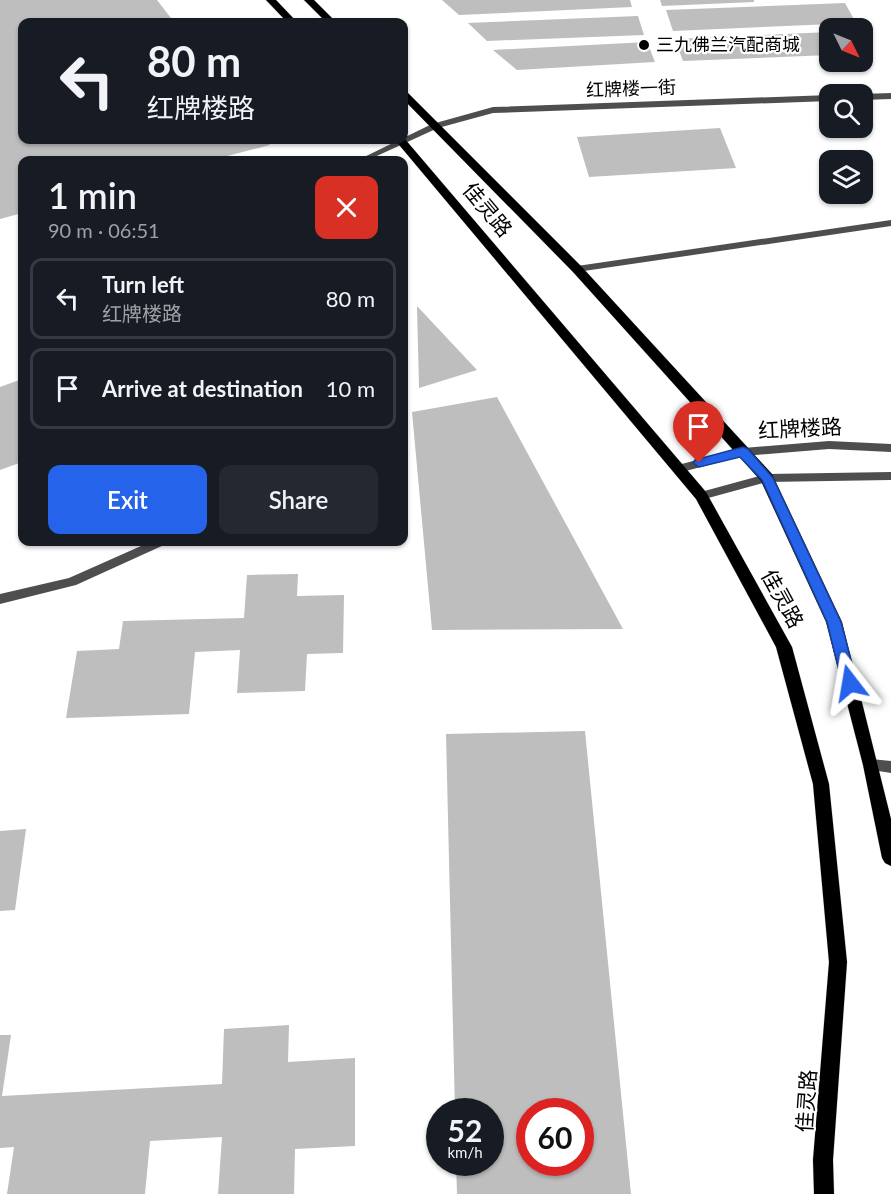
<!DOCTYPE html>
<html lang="en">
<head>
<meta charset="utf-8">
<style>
  body { margin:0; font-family:Lato,"Noto Sans SC",sans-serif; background:#242831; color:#f1f3f6; height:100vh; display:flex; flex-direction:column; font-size:22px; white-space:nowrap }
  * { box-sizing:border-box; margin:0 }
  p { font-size:20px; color:#9ea1a6 }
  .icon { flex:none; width:33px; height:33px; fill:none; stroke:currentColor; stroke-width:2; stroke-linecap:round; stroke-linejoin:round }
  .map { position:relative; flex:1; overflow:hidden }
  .drawer { position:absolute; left:18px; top:156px; width:390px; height:390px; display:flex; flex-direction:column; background:#171b24; border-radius:12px; box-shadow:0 2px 4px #0004 }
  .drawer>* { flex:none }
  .hud { position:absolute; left:18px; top:18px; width:390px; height:126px; border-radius:12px; box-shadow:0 2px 4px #0004; background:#171b24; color:#f1f3f6; overflow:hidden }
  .needle { width:39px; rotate:133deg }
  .tools { position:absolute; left:819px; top:18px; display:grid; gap:12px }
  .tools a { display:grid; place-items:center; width:54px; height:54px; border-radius:12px; background:#171b24; box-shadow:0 2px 4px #0004; font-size:30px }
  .speed { position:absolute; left:426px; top:1098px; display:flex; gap:12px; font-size:30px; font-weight:700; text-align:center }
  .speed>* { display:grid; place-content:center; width:78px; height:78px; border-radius:50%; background:#171b24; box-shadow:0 2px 4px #0004; line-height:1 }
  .speed small { font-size:15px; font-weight:400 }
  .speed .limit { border:9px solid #d22; background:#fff; color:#111 }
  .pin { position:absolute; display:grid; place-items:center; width:51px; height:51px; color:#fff; margin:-62px -26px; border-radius:50% 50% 50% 0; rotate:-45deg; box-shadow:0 0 6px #0007 }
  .pin .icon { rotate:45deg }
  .me { position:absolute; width:66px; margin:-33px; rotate:346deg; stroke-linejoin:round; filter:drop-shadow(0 0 4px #0008) }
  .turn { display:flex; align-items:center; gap:21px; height:126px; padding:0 30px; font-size:27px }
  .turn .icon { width:78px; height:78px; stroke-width:2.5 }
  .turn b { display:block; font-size:42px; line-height:51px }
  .round { display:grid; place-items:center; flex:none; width:63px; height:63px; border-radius:12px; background:#242831 }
  .summary { display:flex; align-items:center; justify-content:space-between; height:102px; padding:0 30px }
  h1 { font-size:36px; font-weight:600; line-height:45px }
  .button { display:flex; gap:12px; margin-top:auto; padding:12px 30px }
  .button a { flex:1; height:69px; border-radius:12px; background:#2563eb; color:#fff; font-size:24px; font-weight:600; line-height:69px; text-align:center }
  .button a+a { background:#242831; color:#f1f3f6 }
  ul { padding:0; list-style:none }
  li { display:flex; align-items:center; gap:18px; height:81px; margin:0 12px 9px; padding:0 18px; border:3px solid #363941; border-radius:12px }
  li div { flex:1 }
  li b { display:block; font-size:22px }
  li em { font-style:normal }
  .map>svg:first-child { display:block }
  .building { fill:#bebebe; fill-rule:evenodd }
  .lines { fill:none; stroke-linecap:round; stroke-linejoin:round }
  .primary-casing { stroke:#dbdbdb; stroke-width:1 }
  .service { fill:#4e4e4e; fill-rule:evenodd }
  .minor { fill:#4e4e4e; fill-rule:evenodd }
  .tertiary { fill:#4e4e4e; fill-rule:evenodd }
  .primary { fill:#000; fill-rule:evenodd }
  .route { fill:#2563eb; stroke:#184099; stroke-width:1.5 }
  .poi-dot { fill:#000; stroke:#fff; stroke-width:2 }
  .labels { text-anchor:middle; stroke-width:4.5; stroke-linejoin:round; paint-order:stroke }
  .far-poi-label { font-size:18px; fill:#000; stroke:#fff; text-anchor:start }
  .far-street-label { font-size:18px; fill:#000; stroke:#fff }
  .street-label { font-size:21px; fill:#000; stroke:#fff }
</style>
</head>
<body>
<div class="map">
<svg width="891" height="1194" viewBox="0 0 891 1194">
  <rect width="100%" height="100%" fill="#fff"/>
  <path class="building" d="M 0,0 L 157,0 L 174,22 L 22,22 L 22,140 L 265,140 L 270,145 L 212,160 L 22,160 L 22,213 L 0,219 Z
    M 442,0 L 630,0 L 632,7 L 459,15 Z
    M 660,0 L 754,0 L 754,2 L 662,6 Z
    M 845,3 L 856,23 L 673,31 L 666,10 Z
    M 638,16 L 644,35 L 487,41 L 468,23 Z
    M 830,32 L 830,55 L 683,61 L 675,39 Z
    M 647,42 L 655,62 L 517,70 L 493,50 Z
    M 720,128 L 736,168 L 589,177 L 577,137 Z
    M 417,306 L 477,370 L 419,388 Z
    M 22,379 L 22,462 L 0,470 L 0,387 Z
    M 497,397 L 623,629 L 432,630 L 412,412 Z
    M 298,574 L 297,596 L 344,595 L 343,653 L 307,654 L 305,691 L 237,693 L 240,650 L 195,652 L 189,714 L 66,718 L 77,651 L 119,649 L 123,621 L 244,618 L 247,575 Z
    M 585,731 L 631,1194 L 457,1194 L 456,1162 L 490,1162 L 490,1112 L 455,1112 L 446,734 ZM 530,1112 L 580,1112 L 580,1162 L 530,1162 Z
    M 26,829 L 15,910 L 0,911 L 0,831 Z
    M 289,1025 L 288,1062 L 355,1058 L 355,1146 L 295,1149 L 294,1194 L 218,1194 L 222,1137 L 150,1141 L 145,1194 L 7,1194 L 14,1147 L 0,1148 L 0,1035 L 11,1035 L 2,1096 L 222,1084 L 224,1029 Z"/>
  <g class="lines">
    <g class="primary-casing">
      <path id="primary" d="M 266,0 L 276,0 L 297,22 L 287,22 Z
        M 304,0 L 314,0 L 336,22 L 326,22 Z
        M 404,92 L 408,93 L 581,266 L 772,474 L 842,622 L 891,819 L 891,866 L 885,863 L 882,858 L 863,765 L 826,622 L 761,481 L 573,272 L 404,100 Z
        M 404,138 L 706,492 L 792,647 L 829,784 L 847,962 L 833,1160 L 834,1194 L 814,1194 L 813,1160 L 829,962 L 813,784 L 776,647 L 696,499 L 395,140 Z"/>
    </g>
    <path class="service" d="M 891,220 L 891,226 L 577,272 L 572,269 L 577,266 Z"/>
    <path class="minor" d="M 891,93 L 891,99 L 862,100 L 862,94 Z
      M 830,95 L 830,101 L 493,113 L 438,128 L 368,160 L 358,160 L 432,124 L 493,107 Z
      M 150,542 L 166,542 L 164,545 L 76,585 L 0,604 L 0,594 L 69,578 Z
      M 871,759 L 891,761 L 891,773 L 866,769 L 864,765 L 866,761 Z"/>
    <path class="tertiary" d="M 829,441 L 891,444 L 891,452 L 829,449 L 743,456 L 678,473 L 672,469 L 674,466 L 743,448 Z
      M 891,472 L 891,480 L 767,482 L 701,500 L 695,496 L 697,493 L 767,474 Z"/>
    <use href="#primary" class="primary"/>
  </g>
  <path class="route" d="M 743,447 L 748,449 L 773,478 L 841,622 L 857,683 L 855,687 L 845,687 L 842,683 L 827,622 L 762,480 L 740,457 L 699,467 L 693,463 L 695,460 Z"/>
  <circle class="poi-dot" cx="644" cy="45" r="6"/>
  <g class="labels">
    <g class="far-poi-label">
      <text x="656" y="51">三九佛兰汽配商城</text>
    </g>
    <g class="far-street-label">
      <text transform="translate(631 89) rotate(-2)" y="6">红牌楼一街</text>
    </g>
    <g class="street-label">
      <text transform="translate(487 210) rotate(50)" y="7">佳灵路</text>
      <text transform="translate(800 429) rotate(-3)" y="7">红牌楼路</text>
      <text transform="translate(782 599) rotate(61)" y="7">佳灵路</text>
      <text transform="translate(807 1101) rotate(-86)" y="7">佳灵路</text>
    </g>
  </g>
</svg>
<div class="tools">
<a><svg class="needle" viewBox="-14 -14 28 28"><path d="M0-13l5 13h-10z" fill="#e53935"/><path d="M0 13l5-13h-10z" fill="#9ea1a6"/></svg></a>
<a><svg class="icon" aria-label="search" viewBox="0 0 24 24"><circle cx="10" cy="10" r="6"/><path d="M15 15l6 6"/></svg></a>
<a><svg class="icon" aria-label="layers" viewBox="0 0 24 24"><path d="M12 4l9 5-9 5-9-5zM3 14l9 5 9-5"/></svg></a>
</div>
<div class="speed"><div>52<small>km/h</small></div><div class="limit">60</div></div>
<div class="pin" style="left:699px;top:463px;background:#d93025"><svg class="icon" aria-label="arrive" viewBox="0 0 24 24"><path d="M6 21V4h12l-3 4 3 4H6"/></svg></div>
<svg class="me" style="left:850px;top:683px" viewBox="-20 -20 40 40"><path d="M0-17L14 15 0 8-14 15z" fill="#2563eb" stroke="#fff" stroke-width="4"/></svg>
<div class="hud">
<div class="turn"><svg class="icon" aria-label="left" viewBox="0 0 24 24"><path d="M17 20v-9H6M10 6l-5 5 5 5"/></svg><div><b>80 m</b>红牌楼路</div></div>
</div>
<section class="drawer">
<div class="summary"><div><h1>1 min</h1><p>90 m · 06:51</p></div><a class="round" style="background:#d93025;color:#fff"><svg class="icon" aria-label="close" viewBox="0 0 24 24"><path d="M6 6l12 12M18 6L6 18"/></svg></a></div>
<ul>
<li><svg class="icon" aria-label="left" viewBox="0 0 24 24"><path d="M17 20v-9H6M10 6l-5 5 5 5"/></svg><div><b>Turn left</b><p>红牌楼路</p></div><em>80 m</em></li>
<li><svg class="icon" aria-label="arrive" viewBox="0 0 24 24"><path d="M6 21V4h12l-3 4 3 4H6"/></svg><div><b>Arrive at destination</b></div><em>10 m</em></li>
</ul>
<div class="button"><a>Exit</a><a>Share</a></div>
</section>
</div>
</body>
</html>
